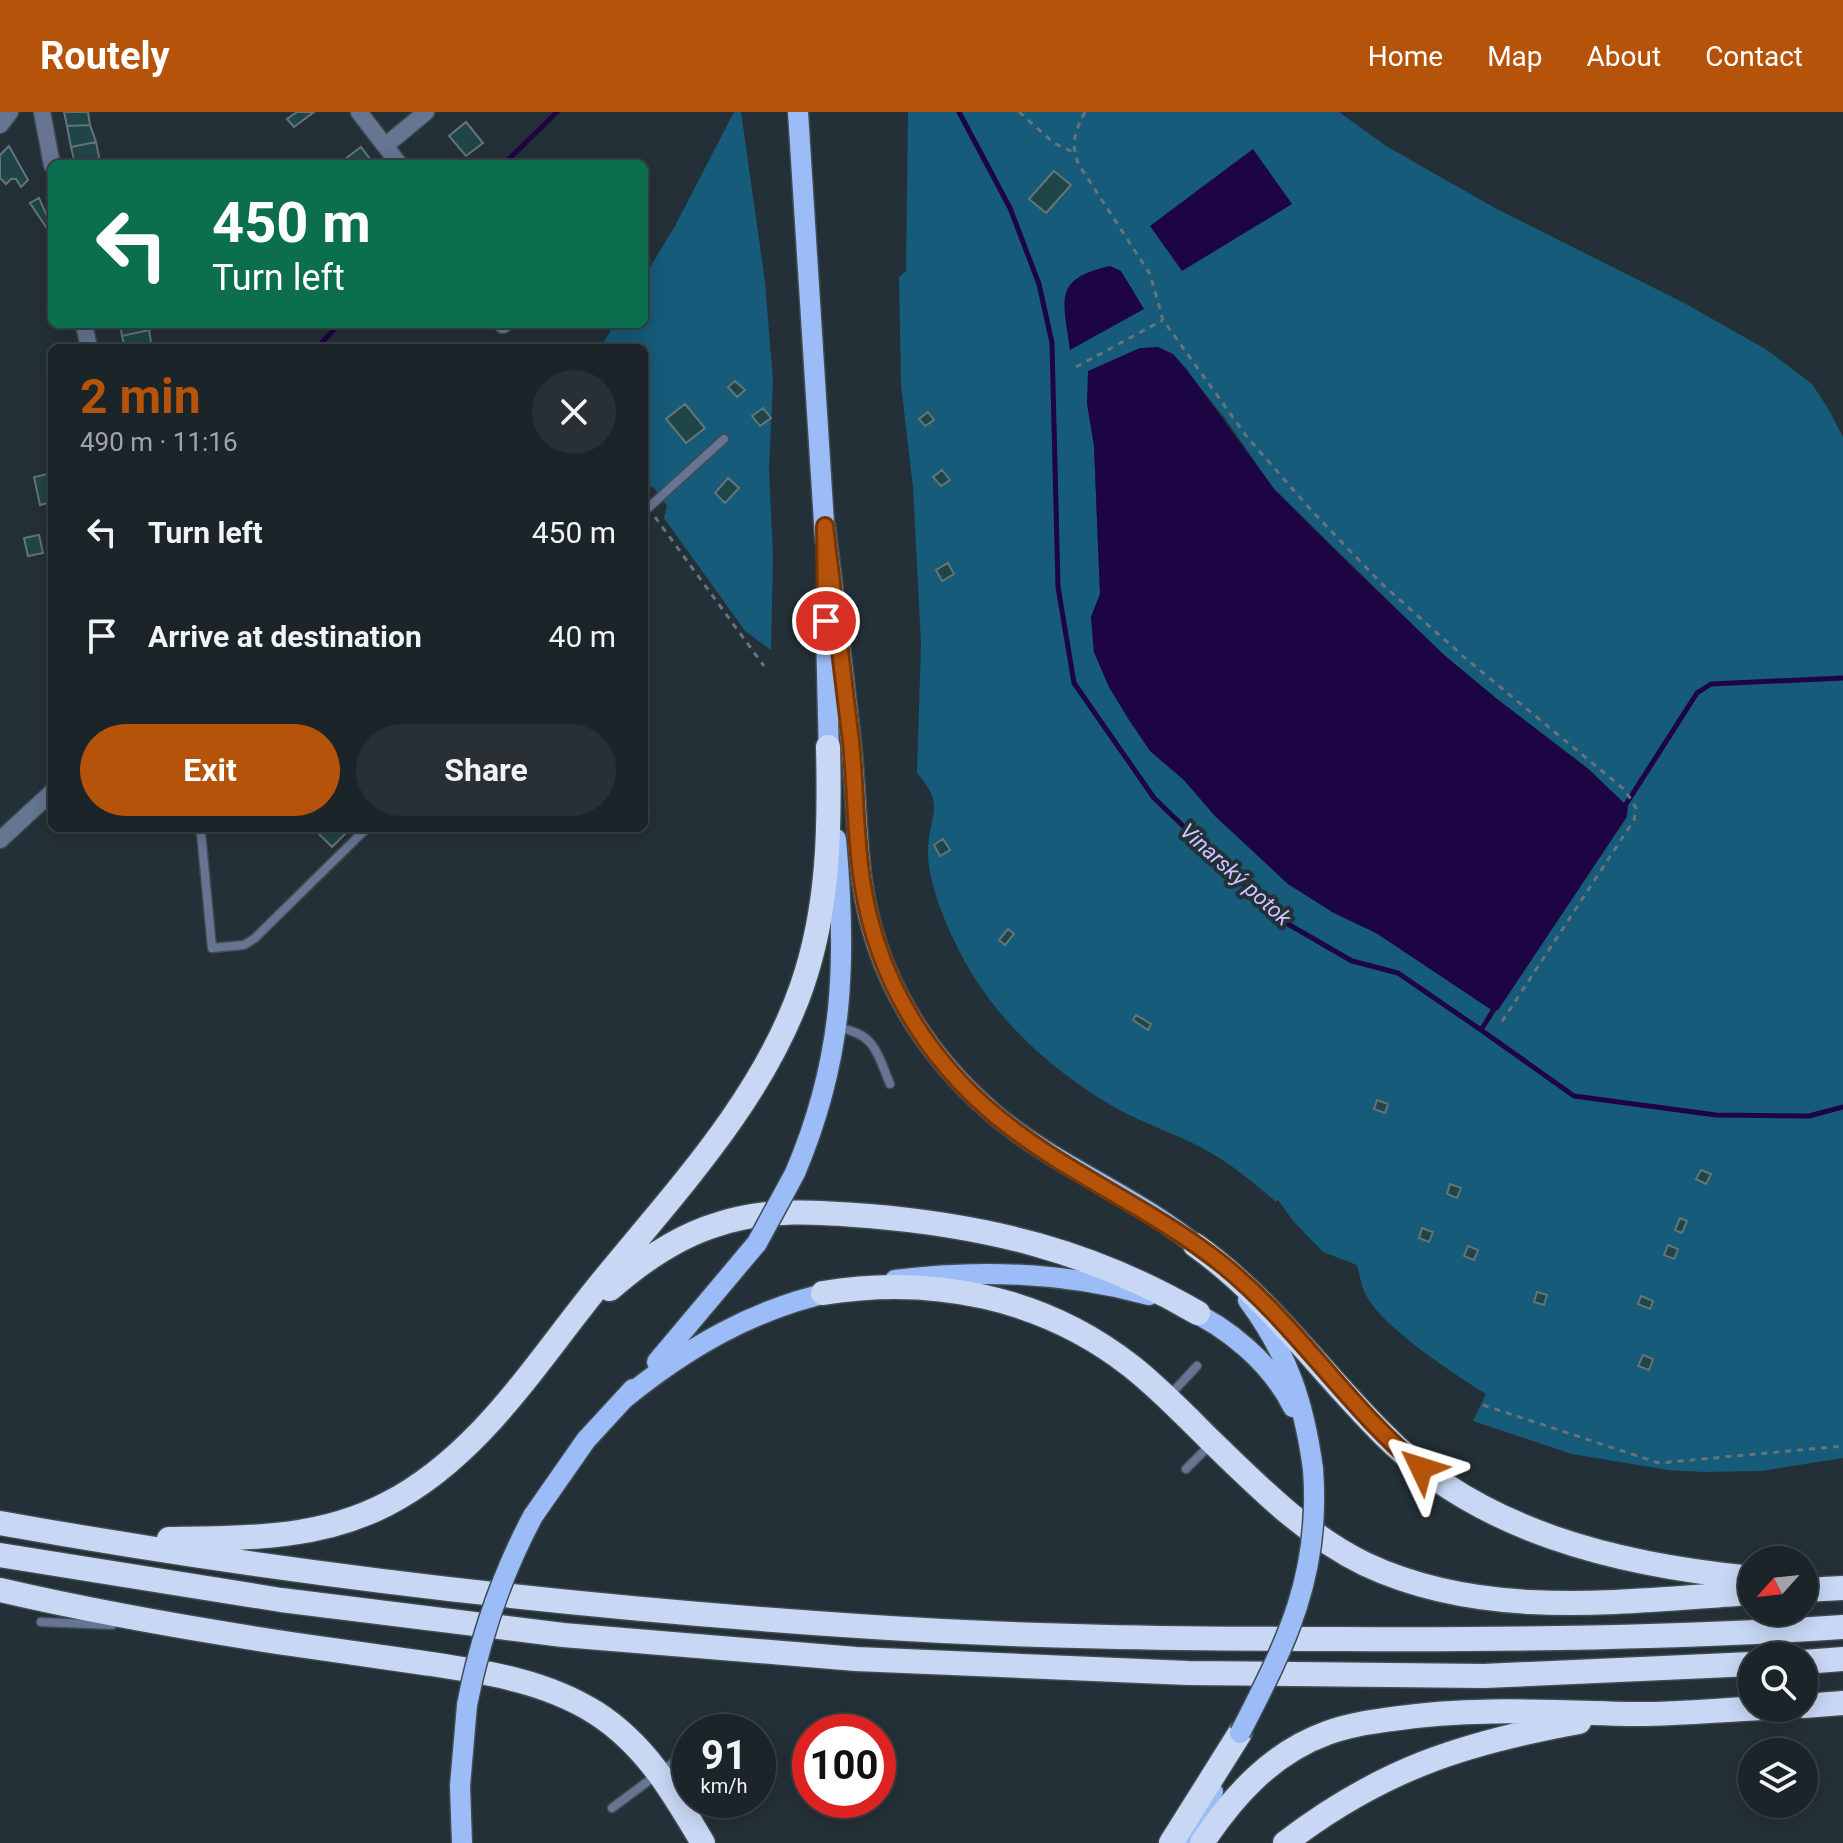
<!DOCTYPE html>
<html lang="en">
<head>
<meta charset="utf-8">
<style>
  body { margin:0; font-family:Roboto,sans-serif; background:#283035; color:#f1f3f6; height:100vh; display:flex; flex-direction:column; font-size:30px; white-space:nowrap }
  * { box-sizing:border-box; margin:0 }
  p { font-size:26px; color:#a0a4a8 }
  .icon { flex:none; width:44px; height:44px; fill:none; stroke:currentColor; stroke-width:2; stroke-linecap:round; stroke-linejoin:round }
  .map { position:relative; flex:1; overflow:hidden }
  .details { position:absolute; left:48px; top:232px; width:600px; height:488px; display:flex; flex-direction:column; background:#1b2429; border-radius:12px; box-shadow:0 4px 20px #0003,0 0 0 2px #394146 }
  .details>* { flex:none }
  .guide { position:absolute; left:48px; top:48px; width:600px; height:168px; border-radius:12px; box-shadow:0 4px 20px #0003,0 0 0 2px #394146; background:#0b6e4f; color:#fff; overflow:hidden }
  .needle { width:52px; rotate:243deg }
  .tools { position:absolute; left:1738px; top:1434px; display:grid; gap:16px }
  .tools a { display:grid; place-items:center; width:80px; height:80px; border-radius:50%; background:#1b2429; box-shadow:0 4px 20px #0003,0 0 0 2px #394146; font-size:40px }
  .speed { position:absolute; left:672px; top:1602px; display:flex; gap:16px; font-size:40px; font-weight:700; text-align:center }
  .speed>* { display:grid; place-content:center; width:104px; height:104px; border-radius:50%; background:#1b2429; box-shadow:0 4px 20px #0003,0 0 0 2px #394146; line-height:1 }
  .speed small { font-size:20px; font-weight:400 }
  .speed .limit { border:12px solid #d22; background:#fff; color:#111 }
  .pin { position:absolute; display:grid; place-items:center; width:68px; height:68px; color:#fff; margin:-34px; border:4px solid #fff; border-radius:50%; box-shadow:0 2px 8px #0007 }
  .me { position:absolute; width:88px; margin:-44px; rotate:311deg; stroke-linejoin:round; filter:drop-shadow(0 0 6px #0008) }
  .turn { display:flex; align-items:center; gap:28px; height:168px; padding:0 32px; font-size:36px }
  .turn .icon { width:104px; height:104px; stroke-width:2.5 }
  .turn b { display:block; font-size:56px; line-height:68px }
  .round { display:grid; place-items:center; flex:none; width:84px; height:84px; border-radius:42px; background:#283035 }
  .head { display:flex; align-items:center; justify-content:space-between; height:136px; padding:0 32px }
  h1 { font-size:48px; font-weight:700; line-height:60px; color:#b45309 }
  .action { display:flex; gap:16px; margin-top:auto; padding:16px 32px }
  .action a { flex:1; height:92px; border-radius:48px; background:#b45309; color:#fff; font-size:32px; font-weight:700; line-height:92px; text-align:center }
  .action a+a { background:#283035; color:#f1f3f6 }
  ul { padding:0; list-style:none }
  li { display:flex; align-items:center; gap:24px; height:104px; padding:0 32px }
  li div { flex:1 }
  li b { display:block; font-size:30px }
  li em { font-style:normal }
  header { display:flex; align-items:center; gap:48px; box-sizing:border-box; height:112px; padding:0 40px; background:#b45309; color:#fff }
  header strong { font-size:38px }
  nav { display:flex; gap:44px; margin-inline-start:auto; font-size:28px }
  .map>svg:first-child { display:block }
  .green { fill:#165b79; fill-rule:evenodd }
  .water { fill:#1d0443 }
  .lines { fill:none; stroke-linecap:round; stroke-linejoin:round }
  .stream { stroke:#1d0443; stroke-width:5 }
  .building { fill:#204548; stroke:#637576; stroke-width:2 }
  .service-casing { stroke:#404c52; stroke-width:11 }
  .minor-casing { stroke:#404c52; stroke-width:19 }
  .primary-casing { stroke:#404c52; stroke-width:23 }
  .motorway-casing { stroke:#404c52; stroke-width:27 }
  .path { stroke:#687379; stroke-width:3; stroke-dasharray:6 6; stroke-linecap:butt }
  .service { stroke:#667592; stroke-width:8 }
  .minor { stroke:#667592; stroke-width:16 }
  .primary { stroke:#9cbcf7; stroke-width:20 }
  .motorway { stroke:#c8d8f4; stroke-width:24 }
  .primary-bridge-casing { stroke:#404c52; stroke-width:23; stroke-linecap:butt }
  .primary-bridge { stroke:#9cbcf7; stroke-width:20 }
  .route-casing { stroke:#753606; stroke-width:20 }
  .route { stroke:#b45309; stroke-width:14 }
  .labels { text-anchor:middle; stroke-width:8; stroke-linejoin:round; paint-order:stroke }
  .water-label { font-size:22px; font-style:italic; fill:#cfc4ff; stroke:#243037 }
</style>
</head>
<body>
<header>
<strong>Routely</strong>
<nav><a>Home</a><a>Map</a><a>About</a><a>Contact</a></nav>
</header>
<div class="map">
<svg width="1843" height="1731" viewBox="0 0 1843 1731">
  <rect width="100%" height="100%" fill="#243037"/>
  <path class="green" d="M 734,0 L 741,0 L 765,170 L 773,269 L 769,356 L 773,445 L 771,538 L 745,519 L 664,406 L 667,394 L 654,376 L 644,372 L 644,236 L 600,236 L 615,212 L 644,212 L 644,165 L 675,114 Z
    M 908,0 L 1339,0 L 1386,34 L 1495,96 L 1686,192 L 1767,238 L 1812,272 L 1829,298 L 1843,325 L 1843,1346 L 1761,1359 L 1703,1360 L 1668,1358 L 1572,1342 L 1473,1309 L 1486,1282 C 1454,1262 1382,1215 1366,1183 C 1361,1174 1360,1163 1357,1153 L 1323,1140 L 1294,1110 L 1278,1088 L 1276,1090 C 1253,1070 1229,1050 1202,1036 C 1174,1021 1142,1011 1114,995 C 1063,965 1013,924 980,874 C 958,842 928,780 928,740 C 928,703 947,695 917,661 L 921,532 L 913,376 L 901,273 L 899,165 L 906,159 ZM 1173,242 L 1224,305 L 1274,377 L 1444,543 L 1497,587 L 1589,657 L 1623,690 L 1628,700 L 1626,706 L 1498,898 L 1376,821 L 1334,801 L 1288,772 L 1215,704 L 1184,668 L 1150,639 L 1109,575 L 1094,540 L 1091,505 L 1100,482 L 1094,334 L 1087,291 Z"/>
  <path class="water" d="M 1253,37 L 1292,92 L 1182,159 L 1150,114 Z
    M 1110,154 L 1121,159 L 1144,197 L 1070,238 C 1064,189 1051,167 1110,154 Z
    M 1158,235 L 1173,242 L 1187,258 L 1274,377 L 1342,445 L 1444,543 L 1497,587 L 1588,657 L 1628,695 L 1626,706 L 1498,898 L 1493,899 L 1376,821 L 1334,801 L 1288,772 L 1215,704 L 1184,668 L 1150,639 L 1129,608 L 1109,575 L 1094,540 L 1091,505 L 1100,482 L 1094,334 L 1087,291 L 1088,259 L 1140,236 Z"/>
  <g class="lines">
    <path class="stream" d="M 959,0 L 1010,96 L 1039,172 L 1052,231 L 1058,475 L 1074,571 L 1154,686 L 1281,808 L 1352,849 L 1398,861 L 1481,918 L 1496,894
      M 504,52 L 557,0
      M 316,236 L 340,212
      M 1623,697 L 1697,581 L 1711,572 L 1843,566
      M 1481,918 L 1574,984 L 1716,1003 L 1809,1004 L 1843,995"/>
  </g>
  <path class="building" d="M 64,0 L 88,0 L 90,13 L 67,14 Z
    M 297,0 L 314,0 L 294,15 L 287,7 Z
    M 466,10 L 483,31 L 466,44 L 449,24 Z
    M 90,13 L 96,30 L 71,35 L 67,14 Z
    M 96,30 L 100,50 L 75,52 L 71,35 Z
    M 9,34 L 28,68 L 21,75 L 16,67 L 11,67 L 6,72 L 0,66 L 0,43 Z
    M 361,35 L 374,52 L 343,52 L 341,50 Z
    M 1054,59 L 1071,73 L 1046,101 L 1029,87 Z
    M 39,86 L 51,113 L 46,115 L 30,91 Z
    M 120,212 L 149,212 L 150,218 L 122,224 Z
    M 149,218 L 152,236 L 125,236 L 122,224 Z
    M 735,269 L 745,278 L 737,285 L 728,275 Z
    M 685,292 L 705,316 L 686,331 L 666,307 Z
    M 763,296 L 771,306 L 760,314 L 752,304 Z
    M 928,300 L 934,308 L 925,314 L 919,307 Z
    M 942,358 L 950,368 L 941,374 L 933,365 Z
    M 52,361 L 52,390 L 40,393 L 34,365 Z
    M 728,366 L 739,376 L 725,391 L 715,381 Z
    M 39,423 L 43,441 L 28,444 L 24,426 Z
    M 948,451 L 954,462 L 942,469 L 936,458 Z
    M 313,716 L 351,716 L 332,735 Z
    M 943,727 L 950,738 L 940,744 L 934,733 Z
    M 1008,817 L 1014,822 L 1005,833 L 999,828 Z
    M 1136,903 L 1151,912 L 1148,918 L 1133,908 Z
    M 1377,988 L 1388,992 L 1385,1001 L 1374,997 Z
    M 1701,1058 L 1711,1062 L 1706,1072 L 1696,1067 Z
    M 1450,1072 L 1461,1076 L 1457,1086 L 1447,1082 Z
    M 1680,1106 L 1687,1109 L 1682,1121 L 1675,1118 Z
    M 1422,1116 L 1433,1120 L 1429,1130 L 1419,1126 Z
    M 1668,1133 L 1678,1137 L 1674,1147 L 1664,1143 Z
    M 1468,1134 L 1478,1138 L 1474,1148 L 1464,1144 Z
    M 1537,1180 L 1547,1183 L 1544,1193 L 1534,1190 Z
    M 1641,1184 L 1653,1189 L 1650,1197 L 1638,1192 Z
    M 1643,1243 L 1653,1247 L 1649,1258 L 1638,1254 Z"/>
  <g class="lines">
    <g class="service-casing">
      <path id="service" d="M 644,390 L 648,396 L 724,327
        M 201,721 L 212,836 L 244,833 L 255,826 L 367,716
        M 838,916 C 875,921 877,941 890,972
        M 1168,1285 L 1197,1254
        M 1186,1357 L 1211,1332
        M 41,1510 L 112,1513
        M 612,1696 L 690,1638"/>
    </g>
    <g class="minor-casing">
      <path id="minor" d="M 42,0 L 52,53
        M 359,0 L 399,52
        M 0,13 L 10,0
        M 385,34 L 426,0
        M 84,212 L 89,236
        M 503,213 L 504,212
        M 0,728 L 52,680"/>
    </g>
    <g class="primary-casing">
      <path id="primary" d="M 798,0 L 825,427
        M 825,414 C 834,486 843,558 851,631 C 856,677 856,723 862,769 C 875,862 923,941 993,1001 C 1057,1056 1141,1085 1205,1141
        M 826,519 L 829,647
        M 795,1061 C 844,946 847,850 836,727
        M 895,1168 C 979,1157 1067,1161 1149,1183
        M 1248,1188 C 1288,1242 1304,1291 1313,1357
        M 1183,1195 C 1228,1215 1271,1251 1293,1295
        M 657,1250 L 757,1131
        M 625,1286 C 688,1235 755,1196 836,1179
        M 533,1404 L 586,1328 L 633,1277
        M 462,1731 L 460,1674 L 467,1593
        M 1190,1731 L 1213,1680"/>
    </g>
    <g class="motorway-casing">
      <path id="motorway" d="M 1195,1133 C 1268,1185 1319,1258 1382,1321 C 1479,1420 1619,1453 1752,1466
        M 610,1177 C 642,1149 678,1124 719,1112 C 768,1096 819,1100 869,1104 C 989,1114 1093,1140 1198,1201
        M 823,1181 C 932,1163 1043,1185 1131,1254 C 1159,1276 1185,1303 1210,1328 C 1258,1374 1305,1423 1365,1452 C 1486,1509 1623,1489 1752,1481
        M 0,1411 C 284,1462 571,1495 858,1514 C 1018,1525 1180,1527 1341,1527 C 1508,1528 1676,1526 1843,1515
        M 169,1427 C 244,1426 318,1428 387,1392 C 478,1345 533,1255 596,1177 C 672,1083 762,990 802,874 C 829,796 830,716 828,635
        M 0,1443 L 281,1488 L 563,1523 L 856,1547 L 1188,1561 L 1484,1564 L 1752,1552
        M 0,1478 C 99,1501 197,1518 298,1533 C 340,1539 382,1545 424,1551 C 484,1560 544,1568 596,1601 C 646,1633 674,1682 703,1731
        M 1804,1478 L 1843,1476
        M 1804,1550 L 1843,1547
        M 1804,1594 L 1843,1591
        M 1171,1731 L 1240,1621
        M 1202,1731 C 1234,1683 1272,1641 1327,1621 C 1348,1613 1371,1610 1392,1607 C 1471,1595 1550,1600 1629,1602 C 1673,1603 1718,1598 1762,1596
        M 1285,1731 C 1380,1658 1463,1631 1579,1610"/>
    </g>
    <path class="path" d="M 1019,0 L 1054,31 L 1073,40
      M 1085,0 C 1075,19 1070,33 1079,53 L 1150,162 L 1163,208 L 1247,325 L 1311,398 L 1381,471 L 1464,545 L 1625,678 L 1636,696 L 1634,708 L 1499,914
      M 1076,255 L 1163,208
      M 655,405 L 764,554
      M 1483,1293 L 1659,1351 L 1843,1334"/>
    <use href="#service" class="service"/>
    <use href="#minor" class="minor"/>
    <use href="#primary" class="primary"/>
    <use href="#motorway" class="motorway"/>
    <g class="primary-bridge-casing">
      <path id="primary-bridge" d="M 757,1131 L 795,1061
        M 467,1593 C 480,1526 501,1464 533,1404
        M 1240,1621 C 1287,1530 1321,1462 1313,1357"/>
    </g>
    <use href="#primary-bridge" class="primary-bridge"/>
  </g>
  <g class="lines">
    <g class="route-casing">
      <path id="route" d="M 826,509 L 825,414 C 834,486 843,558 851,630 C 856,678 855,727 863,775 C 878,866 925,945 996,1004 C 1066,1062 1152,1096 1223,1153 C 1297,1213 1348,1296 1421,1356"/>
    </g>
    <use href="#route" class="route"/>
  </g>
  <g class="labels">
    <g class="water-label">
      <text transform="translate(1236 762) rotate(42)" y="8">Vinarský potok</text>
    </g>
  </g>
</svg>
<div class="tools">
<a><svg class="needle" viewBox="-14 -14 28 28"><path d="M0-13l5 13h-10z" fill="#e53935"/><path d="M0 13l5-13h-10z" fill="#a0a4a8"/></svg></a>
<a><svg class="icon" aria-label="search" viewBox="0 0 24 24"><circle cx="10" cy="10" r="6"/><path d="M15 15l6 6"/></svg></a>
<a><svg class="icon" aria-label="layers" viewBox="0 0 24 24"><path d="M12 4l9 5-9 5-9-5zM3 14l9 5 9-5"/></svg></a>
</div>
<div class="speed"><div>91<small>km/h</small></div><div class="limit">100</div></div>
<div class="pin" style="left:826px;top:509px;background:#d93025"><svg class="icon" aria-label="arrive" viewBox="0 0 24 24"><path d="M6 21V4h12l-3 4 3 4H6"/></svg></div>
<svg class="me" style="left:1421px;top:1356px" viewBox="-20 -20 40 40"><path d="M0-17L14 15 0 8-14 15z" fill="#b45309" stroke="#fff" stroke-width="4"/></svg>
<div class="guide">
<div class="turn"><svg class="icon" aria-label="left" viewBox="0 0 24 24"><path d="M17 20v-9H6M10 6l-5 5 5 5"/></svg><div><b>450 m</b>Turn left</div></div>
</div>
<section class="details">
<div class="head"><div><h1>2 min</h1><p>490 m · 11:16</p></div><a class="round"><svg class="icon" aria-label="close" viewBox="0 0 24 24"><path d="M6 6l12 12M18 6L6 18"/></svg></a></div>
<ul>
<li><svg class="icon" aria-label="left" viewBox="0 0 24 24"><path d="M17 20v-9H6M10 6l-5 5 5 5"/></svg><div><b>Turn left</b></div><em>450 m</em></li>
<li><svg class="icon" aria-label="arrive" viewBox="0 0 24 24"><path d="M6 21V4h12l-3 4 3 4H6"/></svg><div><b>Arrive at destination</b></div><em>40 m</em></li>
</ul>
<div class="action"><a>Exit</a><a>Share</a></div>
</section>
</div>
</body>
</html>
